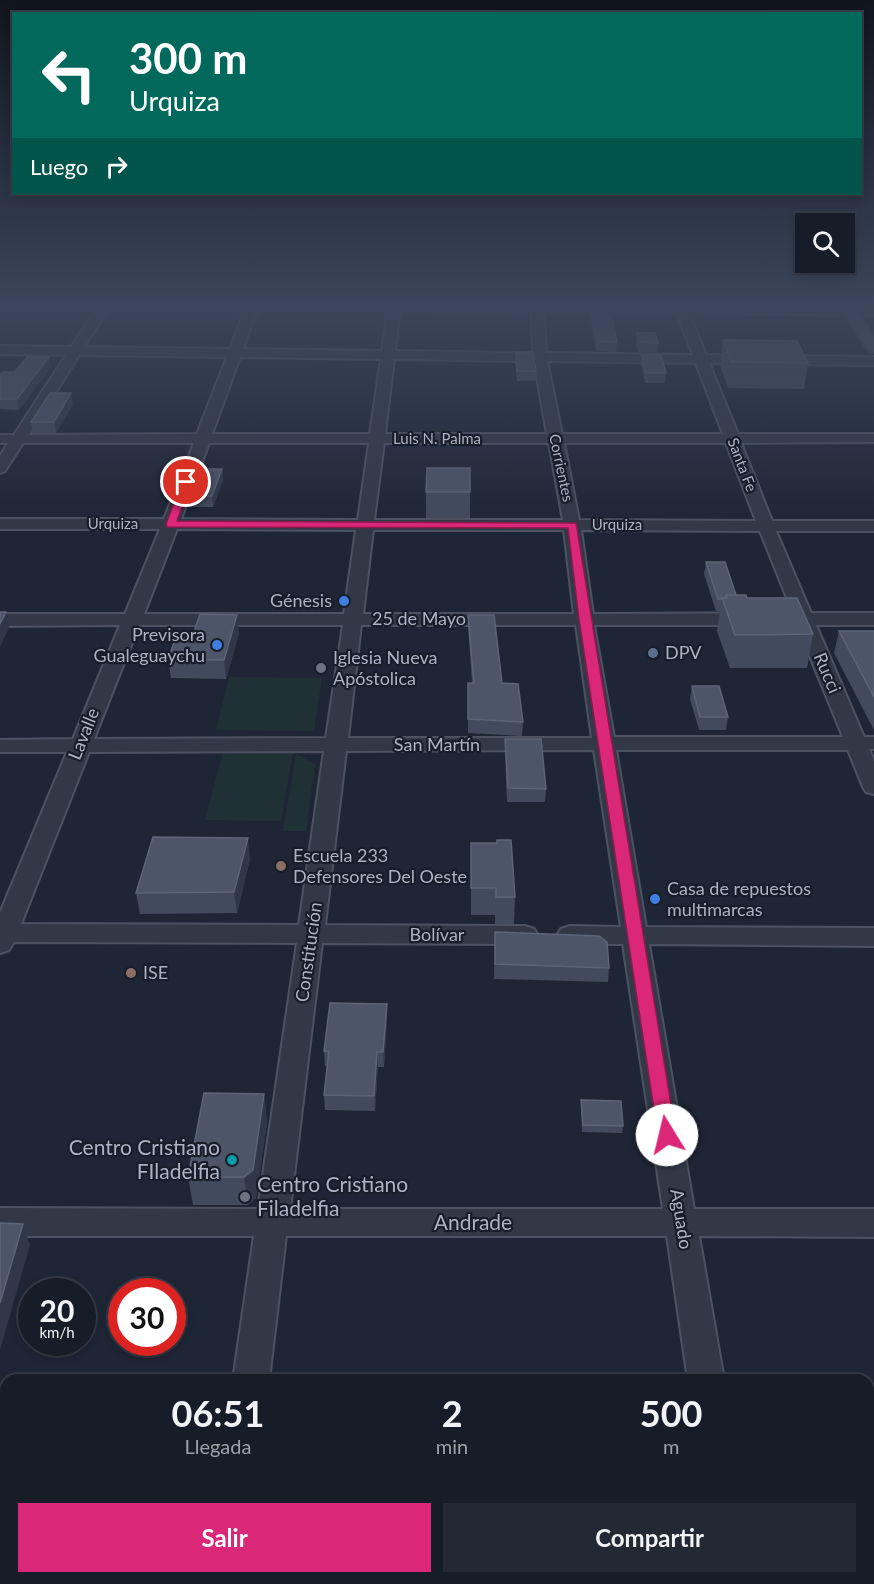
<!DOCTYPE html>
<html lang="es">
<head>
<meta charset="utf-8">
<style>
  body { margin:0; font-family:Lato,sans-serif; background:#232934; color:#f1f3f6; height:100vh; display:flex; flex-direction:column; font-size:22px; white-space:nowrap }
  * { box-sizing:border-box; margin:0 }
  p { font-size:20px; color:#9ea1a8 }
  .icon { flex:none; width:33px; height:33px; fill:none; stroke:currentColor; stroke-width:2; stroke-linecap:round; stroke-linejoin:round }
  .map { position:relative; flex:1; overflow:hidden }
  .panel { position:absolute; left:0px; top:1374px; width:874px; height:210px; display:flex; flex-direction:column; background:#161c28; border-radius:18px 18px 0 0; box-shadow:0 3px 9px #0003,0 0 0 2px #353a45 }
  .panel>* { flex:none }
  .top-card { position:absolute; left:12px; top:12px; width:850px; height:183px; border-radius:0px; box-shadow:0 3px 9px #0003,0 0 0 2px #353a45; background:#00695c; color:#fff; overflow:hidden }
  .controls { position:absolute; left:795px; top:213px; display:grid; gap:12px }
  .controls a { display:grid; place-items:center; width:60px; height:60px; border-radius:0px; background:#161c28; box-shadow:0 3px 9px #0003,0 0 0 2px #353a45; font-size:30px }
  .speed { position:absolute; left:18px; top:1278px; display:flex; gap:12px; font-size:30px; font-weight:700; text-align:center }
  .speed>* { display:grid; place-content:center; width:78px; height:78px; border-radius:50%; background:#161c28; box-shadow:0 3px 9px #0003,0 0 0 2px #353a45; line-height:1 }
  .speed small { font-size:15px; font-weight:400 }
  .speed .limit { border:9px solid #d22; background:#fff; color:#111 }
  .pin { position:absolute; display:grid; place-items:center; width:51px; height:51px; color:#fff; margin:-26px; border:3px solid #fff; border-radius:50%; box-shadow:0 2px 6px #0007 }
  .me { position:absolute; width:66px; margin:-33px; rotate:351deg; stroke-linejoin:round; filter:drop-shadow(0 0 4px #0008) }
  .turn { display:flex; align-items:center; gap:21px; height:126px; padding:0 18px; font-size:27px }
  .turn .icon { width:78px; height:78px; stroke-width:2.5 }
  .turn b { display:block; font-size:42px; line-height:51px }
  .then { display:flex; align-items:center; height:57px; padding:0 18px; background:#0003; gap:12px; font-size:22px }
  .eta { display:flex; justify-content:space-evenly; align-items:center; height:102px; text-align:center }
  .eta b { font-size:36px; font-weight:700; line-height:42px }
  .cta { display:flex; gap:12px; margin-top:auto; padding:12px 18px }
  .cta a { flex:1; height:69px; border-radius:0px; background:#db2777; color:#fff; font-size:24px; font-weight:700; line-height:69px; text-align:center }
  .cta a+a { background:#232934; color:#f1f3f6 }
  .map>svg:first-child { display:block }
  .green { fill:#203136 }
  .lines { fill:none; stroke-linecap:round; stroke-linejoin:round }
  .minor-casing { stroke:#4c5261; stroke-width:4 }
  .major-casing { stroke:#3b414f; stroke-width:4 }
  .minor { fill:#323846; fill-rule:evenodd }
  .major { fill:#4f5666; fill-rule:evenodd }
  .wall { fill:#424b5e }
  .shaded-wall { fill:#2f3749 }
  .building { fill:#4d5669; stroke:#5c6477; stroke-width:1.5 }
  .route { fill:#db2777; stroke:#8e194d; stroke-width:1.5 }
  .shop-dot { fill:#3f7fe0; stroke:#181d2a; stroke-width:2 }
  .service-dot { fill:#5c6f8a; stroke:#181d2a; stroke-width:2 }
  .worship-dot { fill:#6b7280; stroke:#181d2a; stroke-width:2 }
  .education-dot { fill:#8d6e63; stroke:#181d2a; stroke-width:2 }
  .culture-dot { fill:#0f9aa8; stroke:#181d2a; stroke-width:2 }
  .labels { text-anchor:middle; stroke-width:4.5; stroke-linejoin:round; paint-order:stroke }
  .far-street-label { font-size:15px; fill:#abb2c3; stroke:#181d2a }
  .poi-label { font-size:18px; fill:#abb2c3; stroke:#181d2a; text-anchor:start }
  .street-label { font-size:18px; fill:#abb2c3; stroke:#181d2a }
  .near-poi-label { font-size:21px; fill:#abb2c3; stroke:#181d2a; text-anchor:end }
  .near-street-label { font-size:21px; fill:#abb2c3; stroke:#181d2a }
</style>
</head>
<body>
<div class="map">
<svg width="874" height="1584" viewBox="0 0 874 1584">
  <rect width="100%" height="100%" fill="#1e2535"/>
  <path class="green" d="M 229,677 L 322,678 L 314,731 L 216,730 Z
    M 223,752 L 293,752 L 281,821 L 205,820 Z
    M 296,754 L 315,764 L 306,831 L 283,831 Z"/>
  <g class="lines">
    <g class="minor-casing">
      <path id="minor" d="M 80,304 L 686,304 L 874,307 L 874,315 L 689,313 L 706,355 L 874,357 L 874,365 L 709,363 L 738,434 L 874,434 L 874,442 L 741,443 L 772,521 L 874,521 L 874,531 L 776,531 L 811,613 L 874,613 L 874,625 L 816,625 L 864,737 L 874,737 L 874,749 L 869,749 L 874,761 L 874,794 L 866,792 L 863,787 L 848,750 L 616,750 L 646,927 L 874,928 L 874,946 L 649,944 L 694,1209 L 874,1209 L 874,1237 L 699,1236 L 724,1380 L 688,1380 L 667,1236 L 286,1236 L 269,1380 L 233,1380 L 254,1236 L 0,1236 L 0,1208 L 258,1209 L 297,943 L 14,942 L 9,950 L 0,953 L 0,913 L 67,752 L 0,752 L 0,740 L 73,739 L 120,625 L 0,626 L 0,614 L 125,614 L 160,529 L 0,529 L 0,519 L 164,519 L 194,443 L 23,443 L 5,471 L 0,473 L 0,456 L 8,443 L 0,443 L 0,435 L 14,435 L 66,355 L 0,354 L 0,346 L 71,347 L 97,308 L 86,308 ZM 109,308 L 245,309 L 230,349 L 84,347 ZM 257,309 L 388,310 L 382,351 L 243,349 ZM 400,310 L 532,312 L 533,353 L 395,351 ZM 544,312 L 677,313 L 693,355 L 546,353 ZM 79,355 L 227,357 L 197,434 L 29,435 ZM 240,357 L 381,359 L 370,434 L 212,434 ZM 394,359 L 534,361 L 547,434 L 385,434 ZM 547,361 L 696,363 L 723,434 L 562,434 ZM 209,443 L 369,443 L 358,520 L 181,519 ZM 384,443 L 549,443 L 563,520 L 374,520 ZM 564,443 L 726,443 L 756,521 L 579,520 ZM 177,529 L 356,530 L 344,614 L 144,614 ZM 373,530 L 564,530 L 574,614 L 363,614 ZM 581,530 L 760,531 L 793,613 L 593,614 ZM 139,625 L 343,625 L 326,738 L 94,739 ZM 361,625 L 576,625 L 592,738 L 348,738 ZM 594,625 L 797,625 L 843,737 L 614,737 ZM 594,750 L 621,927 L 570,926 L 561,929 L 557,935 L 561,941 L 570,944 L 623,944 L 663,1209 L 290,1209 L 322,943 L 525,944 L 534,941 L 538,935 L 534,929 L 525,926 L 325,925 L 346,751 ZM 324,751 L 299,925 L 21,924 L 89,752 Z
        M 205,1578 L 245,1578 L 244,1584 L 204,1584 Z
        M 718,1578 L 758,1578 L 759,1584 L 719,1584 Z"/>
    </g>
    <g class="major-casing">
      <path id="major" d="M 837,304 L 852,304 L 874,336 L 874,352 L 868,350 Z"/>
    </g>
    <use href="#minor" class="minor"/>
    <use href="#major" class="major"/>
  </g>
  <path class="wall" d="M 591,305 L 617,342 L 616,352 L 596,351 L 590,315 Z
    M 637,333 L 658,343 L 657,352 L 638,352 L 636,342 Z
    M 723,340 L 808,363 L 804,389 L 728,388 L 720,365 Z
    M 516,353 L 536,371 L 535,381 L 517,381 L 515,363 Z
    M 642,355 L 666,373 L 665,383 L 645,383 L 641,365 Z
    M 49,357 L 51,367 L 19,410 L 0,409 L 0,374 L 15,372 Z
    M 73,404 L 56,433 L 33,433 L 31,422 Z
    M 222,469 L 223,480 L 213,507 L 189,507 L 188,495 Z
    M 426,492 L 470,492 L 470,518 L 426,518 Z
    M 706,562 L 736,595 L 747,598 L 813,634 L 807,668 L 730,668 L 717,631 L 720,611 L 716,611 L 704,574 Z
    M 468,615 L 502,683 L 523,722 L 522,736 L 468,733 L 468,683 L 472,683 L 468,627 Z
    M 839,631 L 874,631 L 874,730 L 834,653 Z
    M 239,633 L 226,679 L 171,678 L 168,659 L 192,638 Z
    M 692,686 L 728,717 L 726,730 L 699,730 L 690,699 Z
    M 505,739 L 546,789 L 545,802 L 507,802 L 505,753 Z
    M 471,843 L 515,897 L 514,924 L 495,924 L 495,915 L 471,915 Z
    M 250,859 L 237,913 L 140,914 L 136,893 Z
    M 495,932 L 609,968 L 608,982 L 494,979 Z
    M 387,1004 L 387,1019 L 384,1067 L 378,1067 L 375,1111 L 325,1110 L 324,1095 L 327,1066 L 325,1066 L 324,1051 Z
    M 264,1094 L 267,1122 L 256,1198 L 248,1205 L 193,1205 L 188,1177 Z
    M 581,1100 L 623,1126 L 622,1133 L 582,1132 L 581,1108 Z"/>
  <path class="shaded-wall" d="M 49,357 L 51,367 L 19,410 L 17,399 Z
    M 71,393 L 73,404 L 56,433 L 54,422 Z
    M 222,469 L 223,480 L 213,507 L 212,496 Z
    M 6,612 L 9,628 L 0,647 L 0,624 Z
    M 237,615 L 239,633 L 226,679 L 224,660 Z
    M 248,838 L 250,859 L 237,913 L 234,892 Z
    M 387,1004 L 387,1019 L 384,1067 L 383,1052 Z
    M 377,1052 L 378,1067 L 375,1111 L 374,1096 Z
    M 264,1094 L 267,1122 L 256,1198 L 248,1205 L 244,1177 Z
    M 23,1224 L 30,1245 L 0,1350 L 0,1303 Z
    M 70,1578 L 78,1578 L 76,1584 L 69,1584 Z"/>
  <path class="building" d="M 591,305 L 609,306 L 617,342 L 597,342 Z
    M 637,333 L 655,333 L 658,343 L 639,342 Z
    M 723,340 L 797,341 L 808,363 L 731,362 Z
    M 516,353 L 533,353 L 536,371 L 517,371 Z
    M 642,355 L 661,355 L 666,373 L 646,373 Z
    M 27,357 L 49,357 L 17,399 L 0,399 L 0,374 L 2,372 L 15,372 Z
    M 50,393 L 71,393 L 54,422 L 31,422 Z
    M 427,468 L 470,468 L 470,492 L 426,492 Z
    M 197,469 L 222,469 L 212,496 L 188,495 Z
    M 706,562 L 725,562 L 736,595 L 726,595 L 726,598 L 718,599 Z
    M 726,595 L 746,595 L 747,598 L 797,598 L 813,634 L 735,635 L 722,598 L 727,598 Z
    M 0,612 L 6,612 L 0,624 Z
    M 200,614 L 237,615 L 224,660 L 168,659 L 176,637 L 192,638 Z
    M 468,615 L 494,615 L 502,683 L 518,684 L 523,722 L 468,719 L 468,683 L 474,683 Z
    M 839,631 L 874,631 L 874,697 Z
    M 692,686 L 719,686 L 728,717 L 700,717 Z
    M 505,739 L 541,739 L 546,789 L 508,788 Z
    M 153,837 L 248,838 L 234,892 L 136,893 Z
    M 497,840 L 511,840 L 515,897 L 496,897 L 496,888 L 471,888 L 471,843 L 497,843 Z
    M 495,932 L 599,936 L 607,942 L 609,968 L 495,964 Z
    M 330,1003 L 387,1004 L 383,1052 L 377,1052 L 374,1096 L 324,1095 L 329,1051 L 324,1051 Z
    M 204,1093 L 264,1094 L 253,1170 L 244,1177 L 188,1177 Z
    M 581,1100 L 621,1101 L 623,1126 L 583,1125 Z
    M 0,1223 L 23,1224 L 0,1303 Z
    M 6,1561 L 6,1578 L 70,1578 L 69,1584 L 0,1584 Z
    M 268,1578 L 364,1578 L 364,1584 L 269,1584 L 268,1582 Z"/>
  <linearGradient id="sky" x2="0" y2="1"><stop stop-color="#10141d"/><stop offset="0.58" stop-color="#3b465c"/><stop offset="1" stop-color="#3b465c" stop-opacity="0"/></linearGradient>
  <rect width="874" height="526" fill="url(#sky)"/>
  <path class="route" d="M 183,479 L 191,482 L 177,521 L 576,523 L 676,1135 L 673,1140 L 667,1142 L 661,1140 L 658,1135 L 579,619 L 568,528 L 167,527 L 166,524 Z"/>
  <g class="shop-dot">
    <circle cx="344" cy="601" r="6"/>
    <circle cx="217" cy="645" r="6"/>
    <circle cx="655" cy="899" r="6"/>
  </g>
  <circle class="service-dot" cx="653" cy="653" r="6"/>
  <g class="worship-dot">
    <circle cx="321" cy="668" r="6"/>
    <circle cx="245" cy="1197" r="6"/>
  </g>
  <g class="education-dot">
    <circle cx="281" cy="866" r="6"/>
    <circle cx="131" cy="973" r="6"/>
  </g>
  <circle class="culture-dot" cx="232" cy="1160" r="6"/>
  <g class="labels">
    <g class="far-street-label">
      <text x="437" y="444">Luis N. Palma</text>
      <text transform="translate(742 465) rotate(69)" y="5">Santa Fe</text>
      <text transform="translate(561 468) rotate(78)" y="5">Corrientes</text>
      <text x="113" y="529">Urquiza</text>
      <text x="617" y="530">Urquiza</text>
    </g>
    <g class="poi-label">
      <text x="332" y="607" text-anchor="end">Génesis</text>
      <text x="205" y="641" text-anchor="end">Previsora<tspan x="205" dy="21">Gualeguaychu</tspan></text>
      <text x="665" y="659">DPV</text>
      <text x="333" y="664">Iglesia Nueva<tspan x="333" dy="21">Apóstolica</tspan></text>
      <text x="293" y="862">Escuela 233<tspan x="293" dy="21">Defensores Del Oeste</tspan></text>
      <text x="667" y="895">Casa de repuestos<tspan x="667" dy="21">multimarcas</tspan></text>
      <text x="143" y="979">ISE</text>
    </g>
    <g class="street-label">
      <text x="419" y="625">25 de Mayo</text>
      <text transform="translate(827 673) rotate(67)" y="6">Rucci</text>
      <text transform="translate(84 734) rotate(-68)" y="6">Lavalle</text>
      <text x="437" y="751">San Martín</text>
      <text x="437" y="941">Bolívar</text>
      <text transform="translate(309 952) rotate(-82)" y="6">Constitución</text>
      <text transform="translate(681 1219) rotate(81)" y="6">Aguado</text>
    </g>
    <g class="near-poi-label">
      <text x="220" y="1155">Centro Cristiano<tspan x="220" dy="24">FIladelfia</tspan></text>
      <text x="257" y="1192" text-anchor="start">Centro Cristiano<tspan x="257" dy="24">Filadelfia</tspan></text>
    </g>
    <g class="near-street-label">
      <text x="473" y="1230">Andrade</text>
    </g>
  </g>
</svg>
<div class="controls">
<a><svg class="icon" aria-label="search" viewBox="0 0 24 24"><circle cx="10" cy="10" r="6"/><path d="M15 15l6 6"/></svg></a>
</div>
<div class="speed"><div>20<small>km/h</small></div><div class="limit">30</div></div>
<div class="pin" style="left:186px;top:482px;background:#d93025"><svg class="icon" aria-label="arrive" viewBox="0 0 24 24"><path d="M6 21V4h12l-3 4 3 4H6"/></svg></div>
<svg class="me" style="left:667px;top:1135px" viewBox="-20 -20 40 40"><circle r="19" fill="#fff"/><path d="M0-13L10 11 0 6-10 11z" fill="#db2777"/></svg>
<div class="top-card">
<div class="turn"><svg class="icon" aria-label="left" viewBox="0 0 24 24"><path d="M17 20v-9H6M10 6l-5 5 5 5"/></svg><div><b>300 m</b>Urquiza</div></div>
<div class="then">Luego<svg class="icon" aria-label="right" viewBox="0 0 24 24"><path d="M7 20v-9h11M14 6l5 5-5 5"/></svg></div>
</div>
<section class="panel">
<div class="eta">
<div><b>06:51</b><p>Llegada</p></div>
<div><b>2</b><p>min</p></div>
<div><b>500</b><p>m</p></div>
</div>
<div class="cta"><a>Salir</a><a>Compartir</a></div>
</section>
</div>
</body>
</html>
